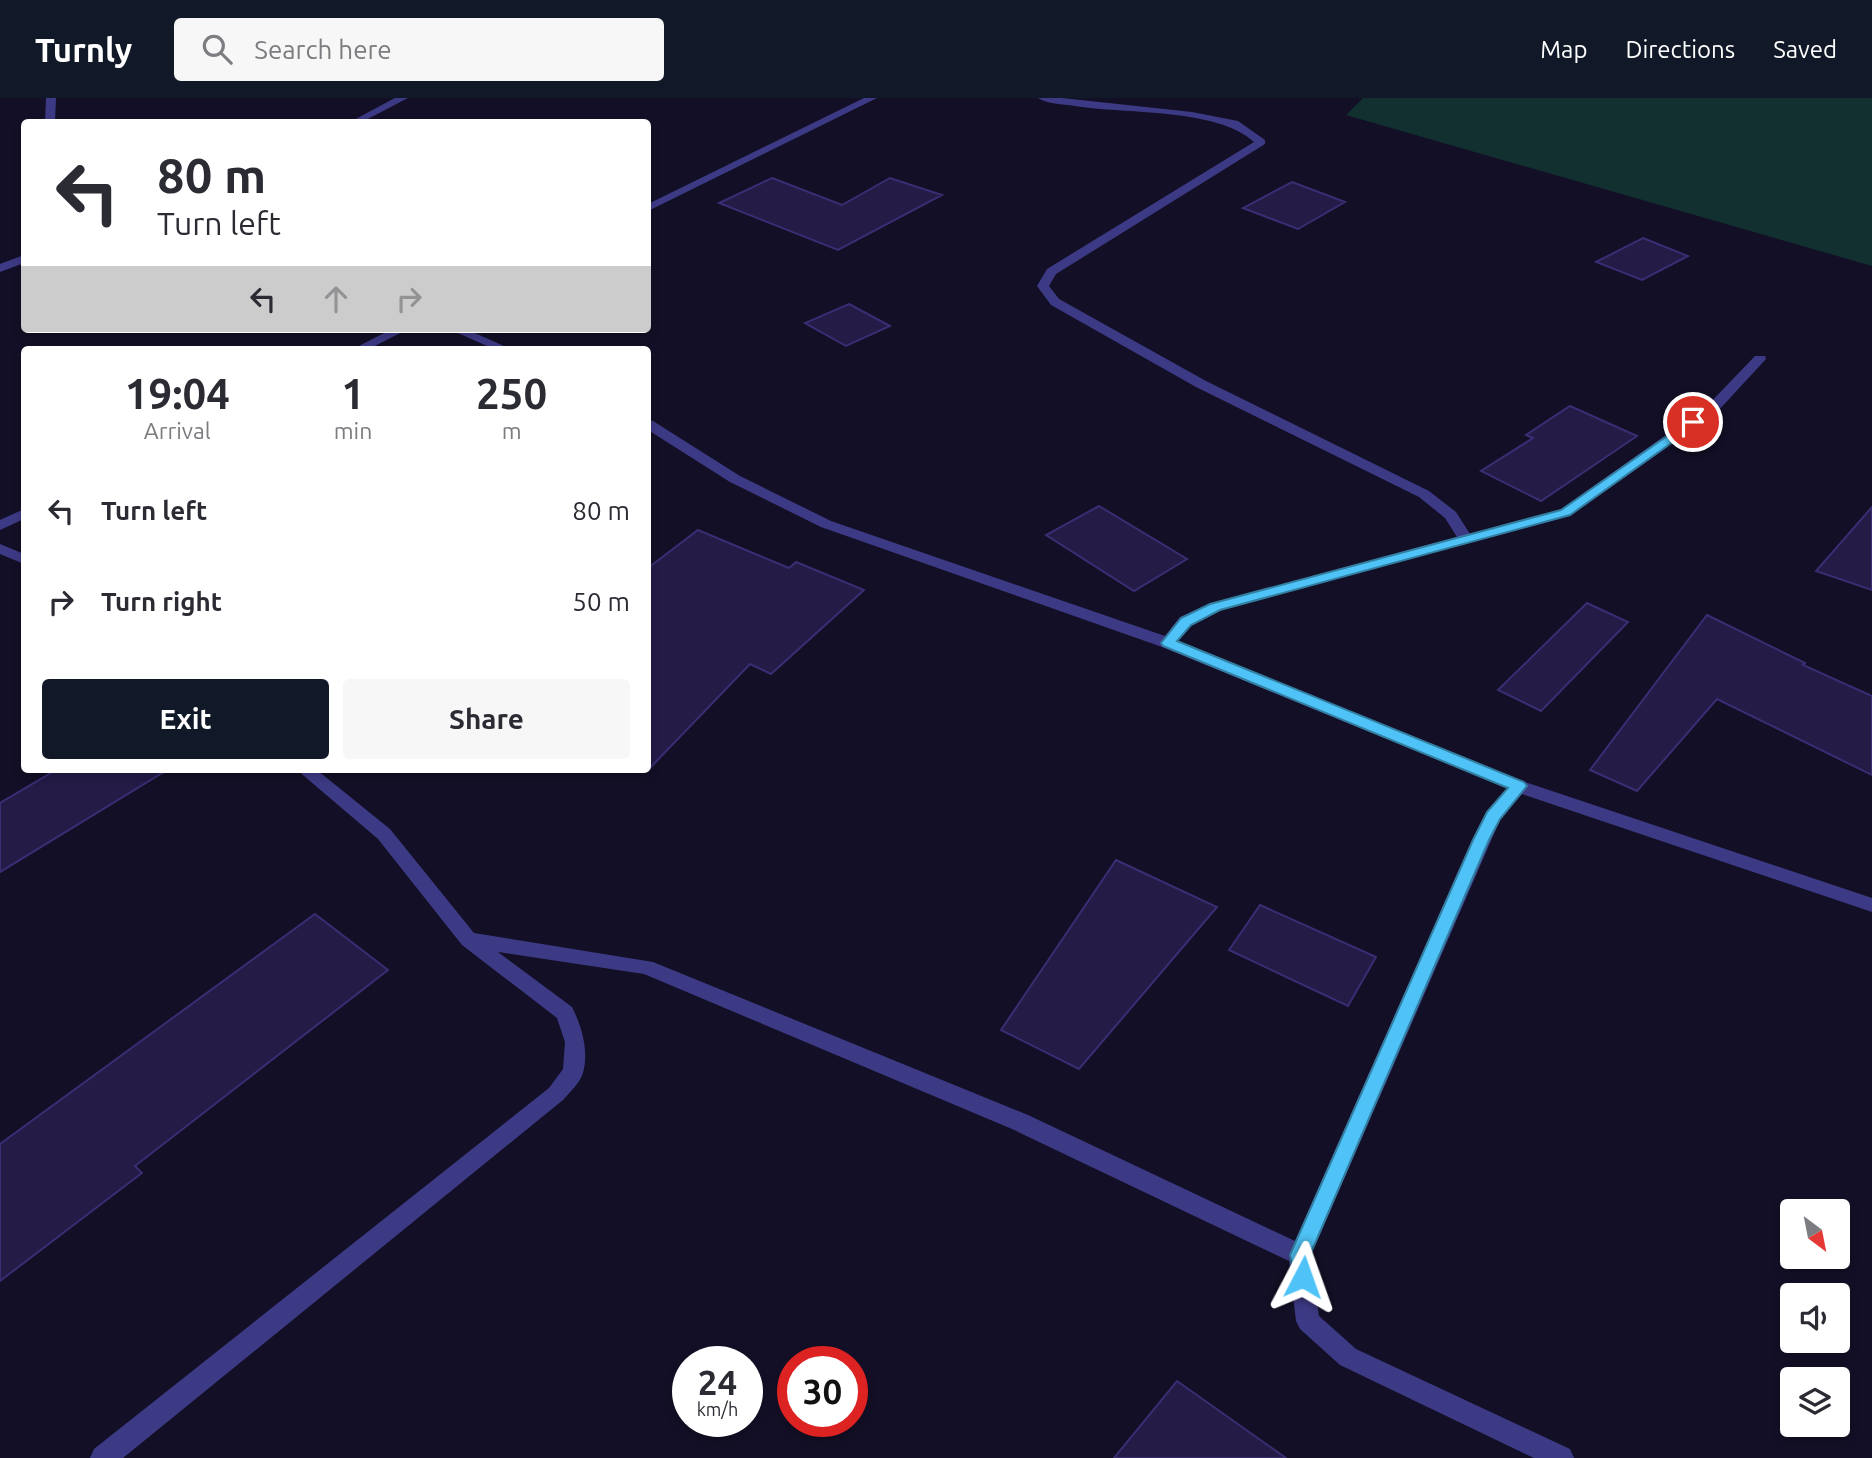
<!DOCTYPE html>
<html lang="en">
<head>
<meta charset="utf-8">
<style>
  body { margin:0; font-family:Ubuntu,sans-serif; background:#f7f7f7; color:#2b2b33; height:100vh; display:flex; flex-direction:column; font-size:26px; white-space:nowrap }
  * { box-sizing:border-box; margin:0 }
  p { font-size:23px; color:#7c7c81 }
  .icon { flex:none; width:38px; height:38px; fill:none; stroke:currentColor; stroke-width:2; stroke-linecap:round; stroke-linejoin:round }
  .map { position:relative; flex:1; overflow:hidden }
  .side { position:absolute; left:21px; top:248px; width:630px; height:427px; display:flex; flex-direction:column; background:#fff; border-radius:7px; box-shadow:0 4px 10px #0003 }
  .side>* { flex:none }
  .top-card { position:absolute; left:21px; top:21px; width:630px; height:214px; border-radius:7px; box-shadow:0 4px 10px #0003; background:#fff; color:#2b2b33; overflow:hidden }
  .needle { width:46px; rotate:148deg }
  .fabs { position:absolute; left:1780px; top:1101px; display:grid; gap:14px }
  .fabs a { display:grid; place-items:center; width:70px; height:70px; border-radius:7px; background:#fff; box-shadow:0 4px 10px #0003; font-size:35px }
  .speed { position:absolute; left:672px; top:1248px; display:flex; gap:14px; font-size:35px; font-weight:700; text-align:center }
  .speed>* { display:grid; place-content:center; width:91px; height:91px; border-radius:50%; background:#fff; box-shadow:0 4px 10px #0003; line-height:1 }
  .speed small { font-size:18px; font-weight:400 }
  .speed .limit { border:10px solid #d22; background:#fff; color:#111 }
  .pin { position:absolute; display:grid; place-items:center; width:60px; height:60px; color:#fff; margin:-30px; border:4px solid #fff; border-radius:50%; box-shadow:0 2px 7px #0007 }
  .me { position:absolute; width:77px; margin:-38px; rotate:4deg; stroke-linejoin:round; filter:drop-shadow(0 0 5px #0008) }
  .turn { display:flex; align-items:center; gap:24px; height:147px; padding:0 21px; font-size:32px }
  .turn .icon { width:91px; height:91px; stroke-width:2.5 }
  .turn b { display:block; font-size:49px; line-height:60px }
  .lanes { display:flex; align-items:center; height:66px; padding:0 21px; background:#0003; justify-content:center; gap:35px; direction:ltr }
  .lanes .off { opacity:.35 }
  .eta { display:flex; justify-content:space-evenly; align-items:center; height:119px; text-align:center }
  .eta b { font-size:42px; font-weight:700; line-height:49px }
  .primary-button { display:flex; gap:14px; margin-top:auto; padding:14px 21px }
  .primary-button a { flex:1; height:80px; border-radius:7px; background:#111827; color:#fff; font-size:28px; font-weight:700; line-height:80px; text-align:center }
  .primary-button a+a { background:#f7f7f7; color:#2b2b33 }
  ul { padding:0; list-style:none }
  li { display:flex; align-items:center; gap:21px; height:91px; padding:0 21px }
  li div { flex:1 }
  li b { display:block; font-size:26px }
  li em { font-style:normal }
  header { display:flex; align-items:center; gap:42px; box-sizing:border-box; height:98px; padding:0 35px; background:#111827; color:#fff }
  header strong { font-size:33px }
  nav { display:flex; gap:38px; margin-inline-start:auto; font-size:24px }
  .search { width:490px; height:63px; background:#f7f7f7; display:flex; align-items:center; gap:18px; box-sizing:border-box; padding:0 24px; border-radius:7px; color:#7c7c81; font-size:26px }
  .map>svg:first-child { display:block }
  .green { fill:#12302f }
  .building { fill:#241b47; stroke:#3b2d73; stroke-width:2 }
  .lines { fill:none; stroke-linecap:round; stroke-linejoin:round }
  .street { fill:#3d3a85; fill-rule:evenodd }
  .route { fill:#4fc3f7; stroke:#337fa1; stroke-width:2 }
</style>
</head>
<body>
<header>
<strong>Turnly</strong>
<div class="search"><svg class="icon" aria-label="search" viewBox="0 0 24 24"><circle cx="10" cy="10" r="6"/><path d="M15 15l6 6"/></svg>Search here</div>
<nav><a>Map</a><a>Directions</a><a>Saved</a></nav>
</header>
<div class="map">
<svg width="1872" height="1360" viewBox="0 0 1872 1360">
  <rect width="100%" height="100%" fill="#130f26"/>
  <path class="green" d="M 1363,0 L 1872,0 L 1872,168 L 1346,17 Z"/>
  <path class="building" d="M 772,80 L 842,107 L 890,80 L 942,97 L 838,152 L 719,105 Z
    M 1292,84 L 1345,104 L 1298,131 L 1243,110 Z
    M 1643,140 L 1688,158 L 1642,182 L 1596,164 Z
    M 849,206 L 890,228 L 846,248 L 805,225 Z
    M 1570,308 L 1637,338 L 1541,403 L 1481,373 L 1533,340 L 1526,337 Z
    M 1099,408 L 1187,461 L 1134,493 L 1046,437 Z
    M 1872,409 L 1872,492 L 1816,473 Z
    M 698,432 L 789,470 L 796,464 L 864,492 L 771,576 L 750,566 L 648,672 L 648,470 Z
    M 1587,505 L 1628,524 L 1541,613 L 1498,592 Z
    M 1707,517 L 1805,565 L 1803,567 L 1872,598 L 1872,677 L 1717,601 L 1637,693 L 1590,672 Z
    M 56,672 L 167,672 L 0,774 L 0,705 Z
    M 1116,762 L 1217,809 L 1079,971 L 1001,932 Z
    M 1260,807 L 1376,859 L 1348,908 L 1229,852 Z
    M 315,816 L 388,872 L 135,1068 L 142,1075 L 0,1183 L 0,1046 Z
    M 1177,1283 L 1286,1360 L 1114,1360 Z"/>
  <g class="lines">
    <path class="street" d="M 46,0 L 56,0 L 55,24 L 45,24 Z
      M 395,0 L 408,0 L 362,24 L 350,24 Z
      M 864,0 L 877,0 L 648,113 L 648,106 Z
      M 1038,0 L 1062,0 L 1192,14 L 1238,23 L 1265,42 L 1265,46 L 1056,176 L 1049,188 L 1059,201 L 1206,283 L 1429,393 L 1456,414 L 1470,436 L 1560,412 L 1707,308 L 1755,258 L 1765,258 L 1766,261 L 1717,314 L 1570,418 L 1221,512 L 1192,527 L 1178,543 L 1525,684 L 1872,800 L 1872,814 L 1522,696 L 1500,722 L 1311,1157 L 1319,1218 L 1356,1251 L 1570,1351 L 1574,1360 L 1534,1360 L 1340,1267 L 1300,1231 L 1296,1223 L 1289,1163 L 1012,1031 L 644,876 L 498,854 L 572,909 C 582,929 589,953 583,975 C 580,985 570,994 563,1002 L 123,1360 L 90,1360 L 94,1351 L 549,990 L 563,971 L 565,944 L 557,920 L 462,847 L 378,741 L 297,672 L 317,672 L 390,731 L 474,835 L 653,864 L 1028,1017 L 1295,1143 L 1472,742 L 1487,713 L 1507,690 L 1162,549 L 821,429 L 730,384 L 648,332 L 648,322 L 653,323 L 740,378 L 831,423 L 1165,538 L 1180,519 L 1209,506 L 1457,439 L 1445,420 L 1419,399 L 1196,289 L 1051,207 L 1037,188 L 1047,171 L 1254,44 C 1218,10 1124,16 1075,8 C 1063,6 1047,6 1038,0 Z
      M 24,157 L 24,165 L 0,174 L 0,166 Z
      M 392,231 L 408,231 L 367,252 L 351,252 Z
      M 449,231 L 466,231 L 513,252 L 496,252 Z
      M 24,411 L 24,421 L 0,432 L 0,422 Z
      M 0,446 L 24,456 L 24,466 L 0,456 Z"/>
  </g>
  <path class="route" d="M 1693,320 L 1700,324 L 1698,326 L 1570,417 L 1220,512 L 1191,527 L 1177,543 L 1524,684 L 1527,688 L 1500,721 L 1489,742 L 1310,1157 L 1313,1179 L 1310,1186 L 1303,1189 L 1295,1186 L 1290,1157 L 1473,742 L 1487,714 L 1508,690 L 1163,548 L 1161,545 L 1181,520 L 1210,506 L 1561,412 Z"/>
</svg>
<div class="fabs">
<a><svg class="needle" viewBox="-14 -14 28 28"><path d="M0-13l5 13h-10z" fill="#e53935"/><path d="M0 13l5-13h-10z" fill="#7c7c81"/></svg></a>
<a><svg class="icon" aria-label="sound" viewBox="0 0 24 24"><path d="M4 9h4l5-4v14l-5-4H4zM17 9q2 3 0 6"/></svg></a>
<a><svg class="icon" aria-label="layers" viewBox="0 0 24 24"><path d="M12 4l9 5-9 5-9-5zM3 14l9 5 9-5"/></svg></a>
</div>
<div class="speed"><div>24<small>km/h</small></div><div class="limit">30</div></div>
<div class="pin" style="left:1693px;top:324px;background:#d93025"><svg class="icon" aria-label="arrive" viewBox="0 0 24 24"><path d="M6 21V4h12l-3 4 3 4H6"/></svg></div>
<svg class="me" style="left:1303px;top:1179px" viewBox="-20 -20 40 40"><path d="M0-17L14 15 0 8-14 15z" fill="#4fc3f7" stroke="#fff" stroke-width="4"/></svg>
<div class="top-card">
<div class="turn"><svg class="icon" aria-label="left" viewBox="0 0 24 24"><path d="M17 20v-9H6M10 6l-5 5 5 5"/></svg><div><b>80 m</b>Turn left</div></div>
<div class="lanes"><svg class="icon" aria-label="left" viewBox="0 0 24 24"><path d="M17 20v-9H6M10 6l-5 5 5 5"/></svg><svg class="icon off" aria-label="ahead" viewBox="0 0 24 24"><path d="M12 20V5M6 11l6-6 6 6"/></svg><svg class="icon off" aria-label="right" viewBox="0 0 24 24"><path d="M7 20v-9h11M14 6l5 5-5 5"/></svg></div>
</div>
<section class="side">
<div class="eta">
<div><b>19:04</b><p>Arrival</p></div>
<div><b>1</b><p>min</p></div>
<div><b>250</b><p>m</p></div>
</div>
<ul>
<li><svg class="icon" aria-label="left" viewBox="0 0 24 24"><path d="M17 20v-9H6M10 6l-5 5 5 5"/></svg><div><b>Turn left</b></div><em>80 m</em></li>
<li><svg class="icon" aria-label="right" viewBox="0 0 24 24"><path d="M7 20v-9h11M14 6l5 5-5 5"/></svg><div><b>Turn right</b></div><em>50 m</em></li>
</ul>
<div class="primary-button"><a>Exit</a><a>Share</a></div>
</section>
</div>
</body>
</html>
